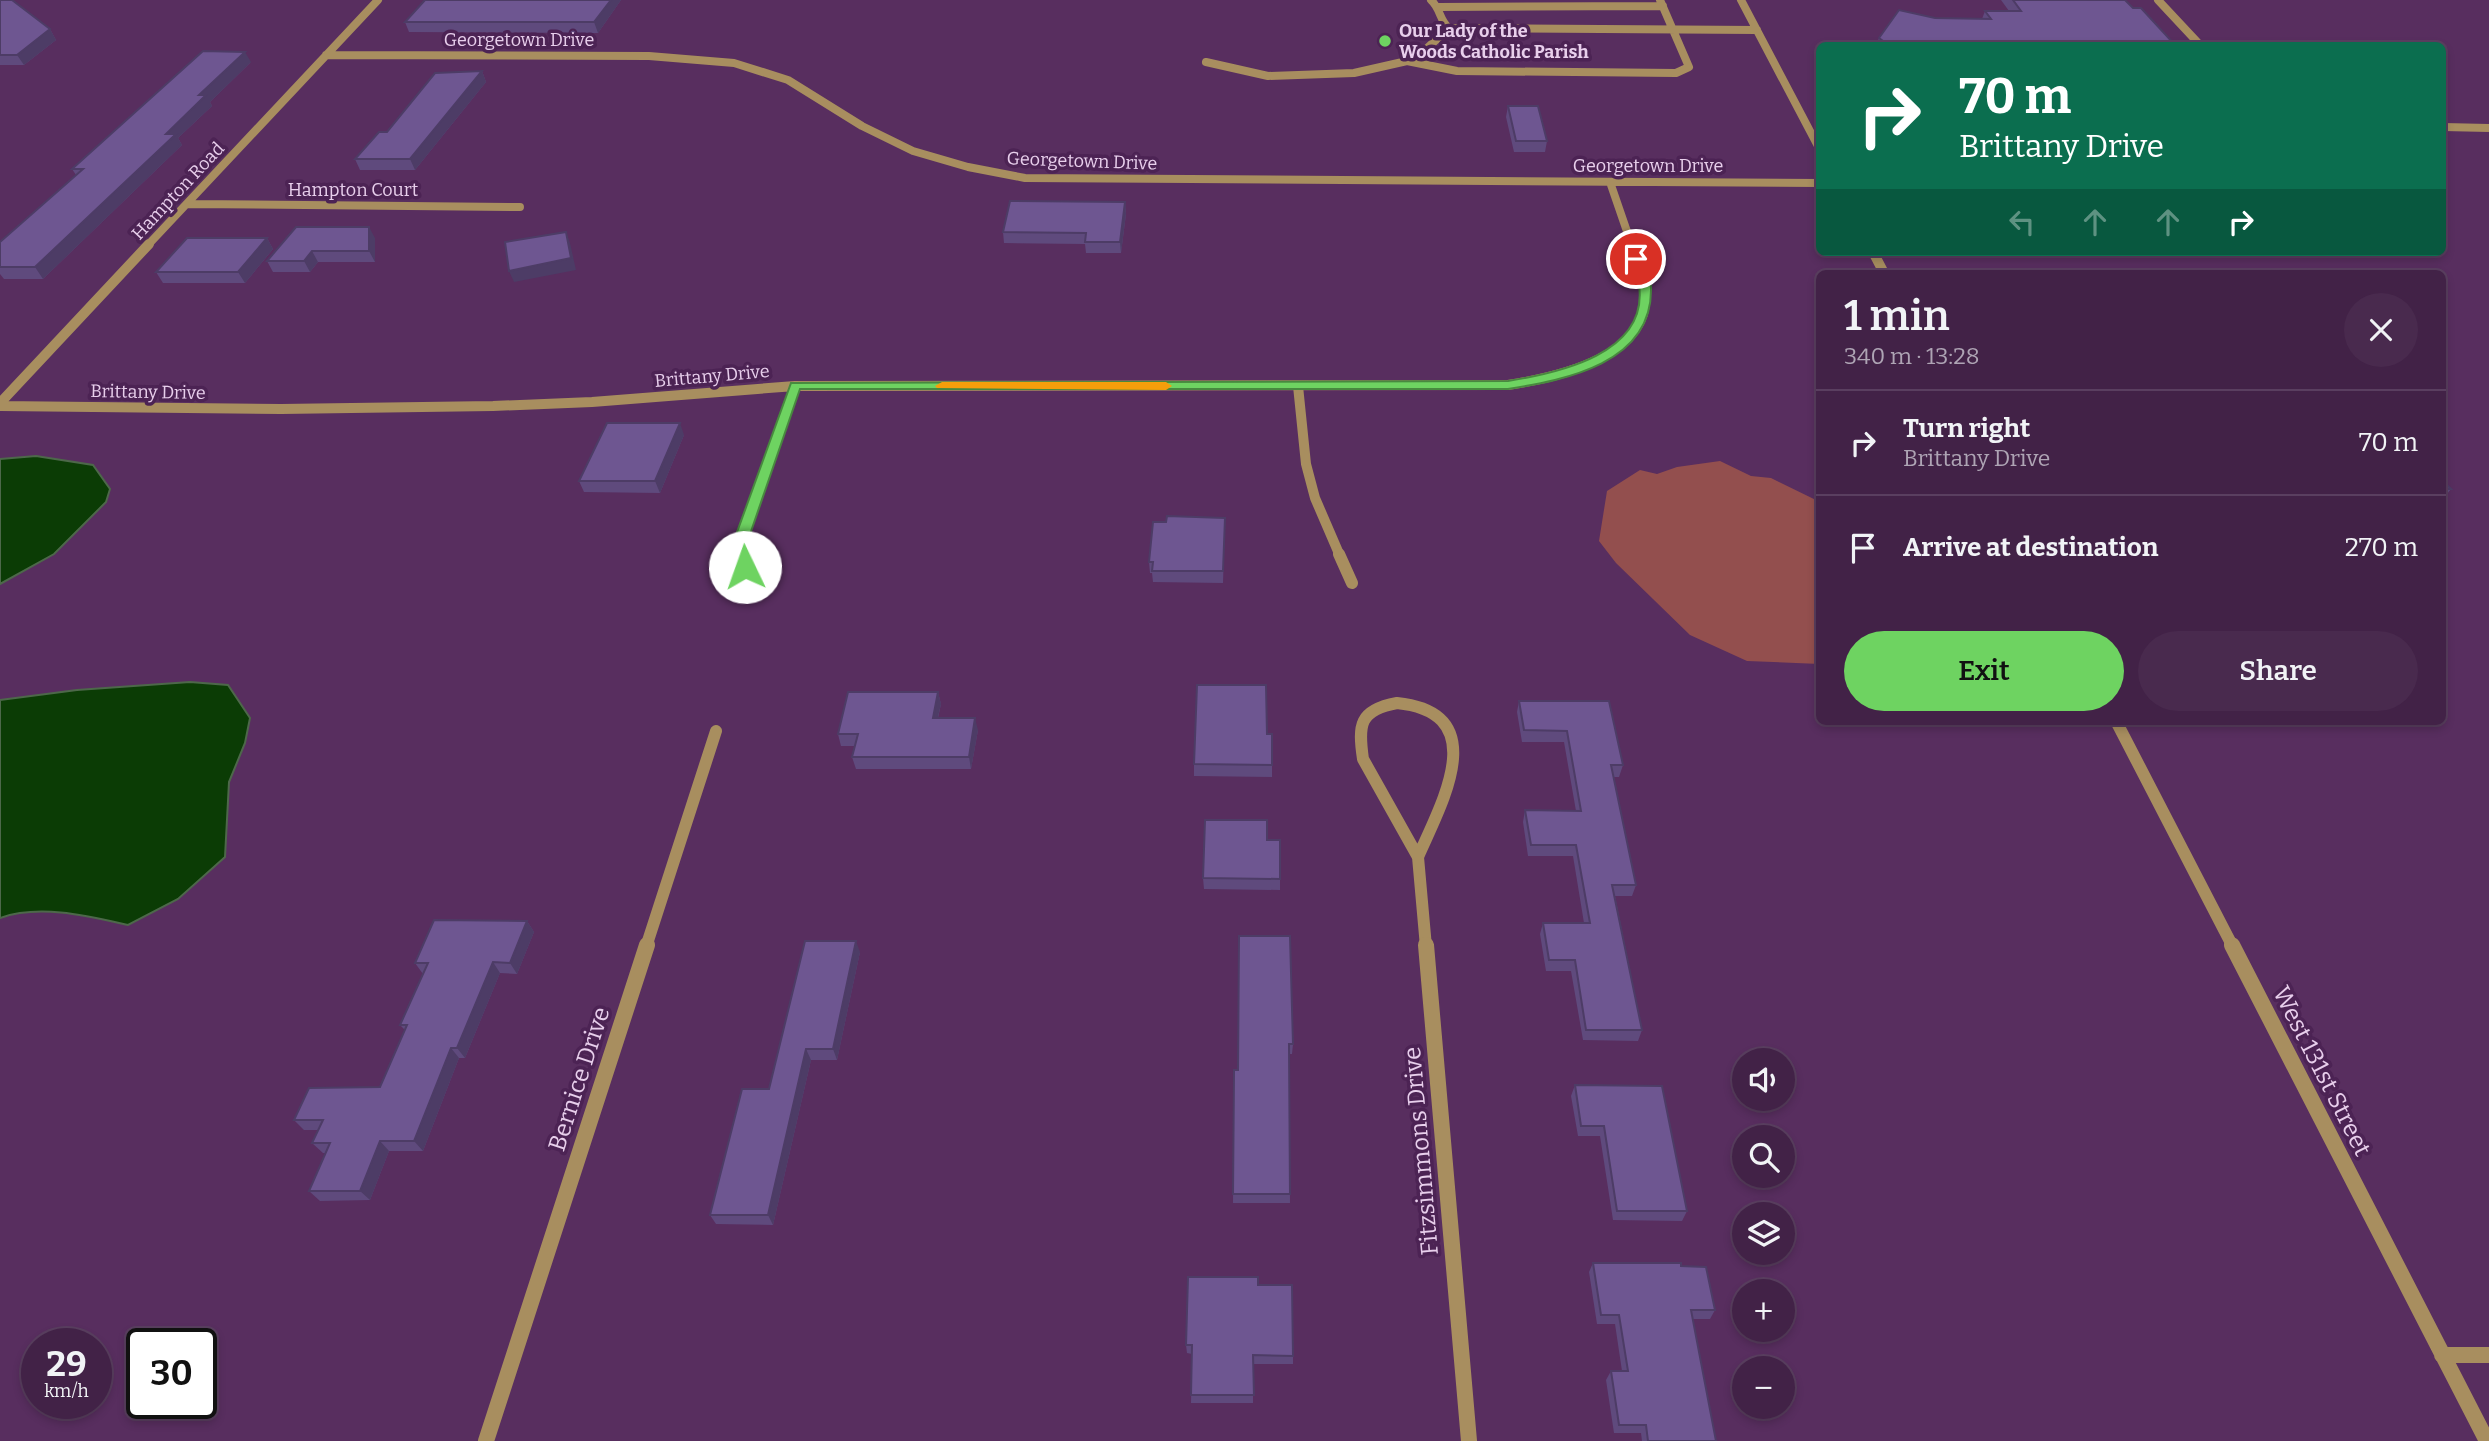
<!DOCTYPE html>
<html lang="en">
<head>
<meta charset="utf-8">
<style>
  body { margin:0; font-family:Bitter,serif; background:#492a4e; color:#f1f3f6; height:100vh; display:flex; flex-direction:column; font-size:26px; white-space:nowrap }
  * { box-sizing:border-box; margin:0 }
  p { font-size:23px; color:#aea4b4 }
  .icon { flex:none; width:38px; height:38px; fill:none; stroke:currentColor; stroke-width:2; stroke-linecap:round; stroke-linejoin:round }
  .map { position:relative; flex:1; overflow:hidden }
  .panel { position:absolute; left:1816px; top:270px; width:630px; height:455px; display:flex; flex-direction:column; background:#422247; border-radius:10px; box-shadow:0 4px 10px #0003,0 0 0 2px #5a3f60 }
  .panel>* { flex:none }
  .banner { position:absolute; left:1816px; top:42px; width:630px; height:214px; border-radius:10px; box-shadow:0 4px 10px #0003,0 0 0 2px #5a3f60; background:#0b6e4f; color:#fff; overflow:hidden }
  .buttons { position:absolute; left:1732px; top:1048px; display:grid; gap:14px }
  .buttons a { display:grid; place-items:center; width:63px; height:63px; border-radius:50%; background:#422247; box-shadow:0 4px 10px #0003,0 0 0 2px #5a3f60; font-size:35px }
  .speed { position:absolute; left:21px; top:1328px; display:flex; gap:14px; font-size:35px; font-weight:700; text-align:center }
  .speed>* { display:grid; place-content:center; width:91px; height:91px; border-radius:50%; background:#422247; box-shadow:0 4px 10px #0003,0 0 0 2px #5a3f60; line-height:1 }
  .speed small { font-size:18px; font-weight:400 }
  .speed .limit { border:4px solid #111; border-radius:10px; background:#fff; color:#111 }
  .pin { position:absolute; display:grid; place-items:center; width:60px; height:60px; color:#fff; margin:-30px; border:4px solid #fff; border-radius:50%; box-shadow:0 2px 7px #0007 }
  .me { position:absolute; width:77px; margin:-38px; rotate:357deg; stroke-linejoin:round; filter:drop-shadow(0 0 5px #0008) }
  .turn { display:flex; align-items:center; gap:24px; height:147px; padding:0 28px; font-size:32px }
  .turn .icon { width:91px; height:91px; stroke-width:2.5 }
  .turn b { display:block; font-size:49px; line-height:60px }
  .lanes { display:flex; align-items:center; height:66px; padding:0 28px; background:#0003; justify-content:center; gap:35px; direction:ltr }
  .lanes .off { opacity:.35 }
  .round { display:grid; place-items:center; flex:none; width:74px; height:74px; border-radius:37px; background:#492a4e }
  .head { display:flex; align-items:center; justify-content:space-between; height:119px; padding:0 28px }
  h1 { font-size:42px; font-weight:600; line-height:52px }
  .primary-button { display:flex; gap:14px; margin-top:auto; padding:14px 28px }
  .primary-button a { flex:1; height:80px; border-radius:42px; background:#6ed361; color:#111; font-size:28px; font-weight:600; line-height:80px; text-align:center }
  .primary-button a+a { background:#492a4e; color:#f1f3f6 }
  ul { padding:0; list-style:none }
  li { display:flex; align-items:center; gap:21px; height:105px; padding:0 28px; border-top:2px solid #5a3f60 }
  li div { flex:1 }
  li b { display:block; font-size:26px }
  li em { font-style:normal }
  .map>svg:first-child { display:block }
  .green { fill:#934f4e }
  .water { fill:#0b3c05; stroke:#4d684a; stroke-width:2 }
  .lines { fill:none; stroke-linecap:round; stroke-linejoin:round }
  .minor-far3 { stroke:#a88e5f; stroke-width:8 }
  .minor-far2 { stroke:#a88e5f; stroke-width:10 }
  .minor-far1 { stroke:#a88e5f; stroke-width:12 }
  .minor { stroke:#a88e5f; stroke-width:16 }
  .wall { fill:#5f4a7d }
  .shaded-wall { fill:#4d3c66 }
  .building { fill:#6e5691; stroke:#4d3c66; stroke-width:2 }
  .route { fill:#6ed361; stroke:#48893f; stroke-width:2 }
  .slow { fill:#f59e0b }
  .poi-dot { fill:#6ed361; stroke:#4c2354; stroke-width:2.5 }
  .labels { text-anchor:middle; stroke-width:7; stroke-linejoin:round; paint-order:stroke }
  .far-poi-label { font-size:18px; font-weight:bold; fill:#e8cfec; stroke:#4c2354; text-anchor:start }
  .far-street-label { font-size:18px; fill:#e8cfec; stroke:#4c2354 }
  .near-street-label { font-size:24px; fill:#e8cfec; stroke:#4c2354 }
</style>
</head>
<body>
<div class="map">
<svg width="2489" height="1441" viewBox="0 0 2489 1441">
  <rect width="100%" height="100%" fill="#582e5f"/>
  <path class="green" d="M 1720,461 L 1751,476 L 1771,478 L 1820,502 L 1820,664 L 1747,661 L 1690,635 L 1616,563 L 1599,541 L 1607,491 L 1640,470 L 1657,474 L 1677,467 Z"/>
  <path class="water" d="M 36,456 L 93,465 L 110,489 L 106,502 L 54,554 L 0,584 L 0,459 Z
    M 190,682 L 228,685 L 250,718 L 245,743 L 229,782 L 225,857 L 178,899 L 128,925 C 88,916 40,904 0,918 L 0,700 L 77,690 Z"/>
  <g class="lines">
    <path class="minor-far3" d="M 1431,0 C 1441,9 1439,20 1449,28 L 1757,30
      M 1741,0 L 1820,150
      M 2158,0 L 2201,46
      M 1439,7 L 1663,6
      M 326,55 L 649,56 L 734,63 L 788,80 L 862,126 L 913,151 L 968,167 L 1025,178 L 1820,183
      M 1407,61 L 1457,71 L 1676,73 L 1689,67 L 1660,0
      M 1206,62 L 1268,76 L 1354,73 L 1407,61 L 1424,51 L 1449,28
      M 2443,127 L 2489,128
      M 1610,182 L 1632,246
      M 187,204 L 520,207
      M 147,246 L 378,0"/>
    <path class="minor-far2" d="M 1873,252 L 1884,273
      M 1298,386 L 1306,464 L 1315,498 L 1340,556
      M 0,403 L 149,244
      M 0,406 L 281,409 L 493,406 L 592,402 L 795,386 L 1508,385 C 1559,377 1655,357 1645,285 C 1643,272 1636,257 1631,244
      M 742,556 L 739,546 L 795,386"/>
    <path class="minor-far1" d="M 741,554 L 745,567 L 766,581
      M 1339,554 L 1352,583
      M 1397,703 C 1494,713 1441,804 1418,857 L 1363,759 C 1358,725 1359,710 1397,703 Z
      M 2116,721 L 2233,947
      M 1418,857 L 1426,947
      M 646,947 L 716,731"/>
    <path class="minor" d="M 1426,945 L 1469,1441
      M 2232,945 L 2487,1441
      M 2442,1355 L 2489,1355
      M 486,1441 L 647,945"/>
  </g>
  <path class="wall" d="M 0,0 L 50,29 L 56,40 L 24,65 L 0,65 Z
    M 425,0 L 621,0 L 598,33 L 409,32 L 405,22 Z
    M 2001,0 L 2125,0 L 2133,8 L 2176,46 L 1876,46 L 1879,38 L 1935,18 L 1982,19 L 1985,11 L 2009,11 Z
    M 251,62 L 210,102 L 212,106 L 178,138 L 182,145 L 43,279 L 4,279 L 0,274 L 0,242 L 76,175 L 72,169 Z
    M 482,71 L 486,82 L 415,170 L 360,170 L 355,159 L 387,132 Z
    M 1508,106 L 1547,141 L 1545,152 L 1514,152 L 1506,117 Z
    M 1125,202 L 1126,214 L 1121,253 L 1086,253 L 1085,244 L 1004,243 L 1003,232 Z
    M 267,238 L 273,249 L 245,283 L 163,283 L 156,272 Z
    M 375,238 L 375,262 L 318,262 L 310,272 L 273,272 L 267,261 Z
    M 684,435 L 660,493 L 584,492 L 579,481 Z
    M 2443,481 L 2451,489 L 2443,499 Z
    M 1225,518 L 1223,583 L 1153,582 L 1152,573 L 1150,573 L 1149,562 L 1166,522 Z
    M 938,692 L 941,704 L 938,718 L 978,730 L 971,769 L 856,769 L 852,757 L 855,746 L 841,746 L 838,734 Z
    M 1519,701 L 1623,765 L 1619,777 L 1614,777 L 1636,885 L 1632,896 L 1615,896 L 1642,1030 L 1638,1041 L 1583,1040 L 1571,971 L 1546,971 L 1540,934 L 1543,923 L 1584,923 L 1573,856 L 1528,856 L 1523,822 L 1525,810 L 1576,811 L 1564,742 L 1522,742 L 1517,712 Z
    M 1267,734 L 1272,734 L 1272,777 L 1194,776 L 1194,764 Z
    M 1267,840 L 1280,840 L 1280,890 L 1204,889 L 1203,878 Z
    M 527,921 L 534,932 L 517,974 L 500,973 L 465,1058 L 459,1058 L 423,1151 L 389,1151 L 370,1200 L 320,1201 L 309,1191 L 326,1153 L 323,1153 L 312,1143 L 318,1130 L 304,1130 L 294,1120 L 380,1087 L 405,1030 L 400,1025 L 423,974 L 415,963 Z
    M 1239,936 L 1293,1044 L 1292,1054 L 1289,1054 L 1290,1203 L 1233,1203 L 1234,1070 L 1238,1070 Z
    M 860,952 L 837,1060 L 811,1060 L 773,1225 L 716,1224 L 710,1215 L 769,1089 Z
    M 1575,1085 L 1687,1211 L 1682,1221 L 1613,1220 L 1600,1136 L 1578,1136 L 1571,1096 Z
    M 1593,1263 L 1681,1266 L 1715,1310 L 1710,1319 L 1692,1319 L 1716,1441 L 1642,1441 L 1641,1433 L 1614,1433 L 1606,1380 L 1611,1371 L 1622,1371 L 1615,1324 L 1597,1324 L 1589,1272 Z
    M 1258,1285 L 1293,1356 L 1293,1364 L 1253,1364 L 1253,1403 L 1191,1403 L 1192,1354 L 1187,1353 L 1186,1345 Z"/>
  <path class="shaded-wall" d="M 611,0 L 621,0 L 598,33 L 594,22 Z
    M 50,29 L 56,40 L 24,65 L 17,55 Z
    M 245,52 L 251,62 L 210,102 L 212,106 L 178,138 L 182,145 L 43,279 L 35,267 L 166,134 L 199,95 Z
    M 482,71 L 486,82 L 415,170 L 410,159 Z
    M 1125,202 L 1126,214 L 1121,253 L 1120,242 Z
    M 369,227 L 375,238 L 375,262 L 369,251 Z
    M 566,232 L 570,243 L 576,270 L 514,282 L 509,271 Z
    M 267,238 L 273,249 L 245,283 L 238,272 Z
    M 312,251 L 318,262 L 310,272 L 304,261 Z
    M 680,423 L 684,435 L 660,493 L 655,481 Z
    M 938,692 L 941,704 L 935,729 L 933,718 Z
    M 975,718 L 978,730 L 971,769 L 969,757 Z
    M 527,921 L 534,932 L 517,974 L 510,963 Z
    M 856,941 L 860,952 L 837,1060 L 833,1049 Z
    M 493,962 L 500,973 L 465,1058 L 457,1048 Z
    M 451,1048 L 459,1058 L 423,1151 L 414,1141 Z
    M 806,1049 L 811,1060 L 773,1225 L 768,1215 Z
    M 380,1141 L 389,1151 L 370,1200 L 360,1191 Z"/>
  <path class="building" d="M 0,0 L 12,0 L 50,29 L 17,55 L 0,55 Z
    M 425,0 L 611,0 L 594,22 L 405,22 Z
    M 2013,0 L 2125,0 L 2133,8 L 2141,8 L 2176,46 L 1890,46 L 1879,38 L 1899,10 L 1935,18 L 1991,19 L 1985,11 L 2021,11 Z
    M 203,51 L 245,52 L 199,95 L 206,95 L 166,134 L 176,134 L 35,267 L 0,267 L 0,242 L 83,169 L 72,169 Z
    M 482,71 L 410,159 L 355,159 L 379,132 L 387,132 L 435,73 Z
    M 1508,106 L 1538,106 L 1547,141 L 1516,141 Z
    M 1010,201 L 1125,202 L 1120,242 L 1085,242 L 1086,233 L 1003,232 Z
    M 296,227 L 369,227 L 369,251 L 312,251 L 304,261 L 267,261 Z
    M 566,232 L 571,258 L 509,271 L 505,242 Z
    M 187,238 L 267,238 L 238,272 L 156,272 Z
    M 2240,271 L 2283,272 L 2284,273 L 2242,273 Z
    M 607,423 L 680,423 L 655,481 L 579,481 Z
    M 2443,481 L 2451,489 L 2443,489 Z
    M 1167,516 L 1225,518 L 1223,571 L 1152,571 L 1153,562 L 1149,562 L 1153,522 L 1166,522 Z
    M 1197,685 L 1266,685 L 1267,734 L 1272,734 L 1272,765 L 1194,764 Z
    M 848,692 L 938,692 L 933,718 L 975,718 L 969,757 L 852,757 L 858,734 L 838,734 Z
    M 1519,701 L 1609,701 L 1623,765 L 1611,765 L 1636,885 L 1612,885 L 1642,1030 L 1586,1030 L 1575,960 L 1549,960 L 1543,923 L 1590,923 L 1576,845 L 1531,845 L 1525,810 L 1581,811 L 1567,731 L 1524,730 Z
    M 1205,820 L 1267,820 L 1267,840 L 1280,840 L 1280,879 L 1203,878 Z
    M 434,920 L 527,921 L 510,963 L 493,962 L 457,1048 L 451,1048 L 414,1141 L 380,1141 L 360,1191 L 309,1191 L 330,1143 L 312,1143 L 323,1120 L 294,1120 L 309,1088 L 380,1087 L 407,1025 L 400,1025 L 428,963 L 415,963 Z
    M 1239,936 L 1290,936 L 1293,1044 L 1289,1044 L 1290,1194 L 1233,1194 L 1234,1070 L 1238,1070 Z
    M 805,941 L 856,941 L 833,1049 L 806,1049 L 768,1215 L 710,1215 L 742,1089 L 769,1089 Z
    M 1575,1085 L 1662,1086 L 1687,1211 L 1617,1211 L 1604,1126 L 1581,1126 Z
    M 1593,1263 L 1681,1263 L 1681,1266 L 1706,1267 L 1715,1310 L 1691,1310 L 1716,1441 L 1648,1441 L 1646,1425 L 1619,1425 L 1611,1371 L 1628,1371 L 1619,1315 L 1601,1315 Z
    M 1188,1277 L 1258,1277 L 1258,1285 L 1292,1285 L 1293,1356 L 1253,1355 L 1254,1395 L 1191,1395 L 1192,1345 L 1186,1345 Z"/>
  <path class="route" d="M 1636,256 C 1645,259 1651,279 1651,289 C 1652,363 1566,380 1508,389 L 800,389 L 746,546 L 752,567 L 745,572 L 738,567 L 732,546 L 791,383 L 1508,381 C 1558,373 1649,354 1639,285 C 1638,276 1633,267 1631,259 Z"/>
  <path class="slow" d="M 942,382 L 1166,382 L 1172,386 L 1166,390 L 937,388 L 935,386 Z"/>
  <circle class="poi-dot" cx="1385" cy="41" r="7"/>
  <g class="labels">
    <g class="far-poi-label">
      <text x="1399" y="37">Our Lady of the<tspan x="1399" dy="21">Woods Catholic Parish</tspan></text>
    </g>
    <g class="far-street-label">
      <text x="519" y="46">Georgetown Drive</text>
      <text transform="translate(1082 161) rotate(2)" y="6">Georgetown Drive</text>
      <text x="1648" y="172">Georgetown Drive</text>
      <text x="353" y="196">Hampton Court</text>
      <text transform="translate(178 191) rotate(-47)" y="6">Hampton Road</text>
      <text transform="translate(712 376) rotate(-5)" y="6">Brittany Drive</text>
      <text transform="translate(148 392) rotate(1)" y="6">Brittany Drive</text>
    </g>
    <g class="near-street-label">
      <text transform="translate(2322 1071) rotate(63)" y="8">West 131st Street</text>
      <text transform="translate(579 1079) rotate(-72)" y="8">Bernice Drive</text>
      <text transform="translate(1421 1151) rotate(-95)" y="8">Fitzsimmons Drive</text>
    </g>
  </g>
</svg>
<div class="buttons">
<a><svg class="icon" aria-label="sound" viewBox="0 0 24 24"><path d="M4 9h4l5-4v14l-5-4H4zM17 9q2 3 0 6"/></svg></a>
<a><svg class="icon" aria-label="search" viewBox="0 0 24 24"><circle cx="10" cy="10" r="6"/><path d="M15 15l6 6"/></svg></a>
<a><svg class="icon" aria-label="layers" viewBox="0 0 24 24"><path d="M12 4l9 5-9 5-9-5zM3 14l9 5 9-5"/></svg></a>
<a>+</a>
<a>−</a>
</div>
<div class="speed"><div>29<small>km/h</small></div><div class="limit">30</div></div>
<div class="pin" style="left:1636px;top:259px;background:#d93025"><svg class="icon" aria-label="arrive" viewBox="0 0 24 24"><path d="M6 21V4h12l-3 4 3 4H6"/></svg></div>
<svg class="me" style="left:745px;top:567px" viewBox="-20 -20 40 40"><circle r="19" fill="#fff"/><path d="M0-13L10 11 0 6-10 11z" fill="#6ed361"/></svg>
<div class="banner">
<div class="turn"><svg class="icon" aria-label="right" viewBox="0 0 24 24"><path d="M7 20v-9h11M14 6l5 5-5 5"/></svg><div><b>70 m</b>Brittany Drive</div></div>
<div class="lanes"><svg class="icon off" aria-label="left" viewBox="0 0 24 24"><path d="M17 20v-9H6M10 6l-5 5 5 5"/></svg><svg class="icon off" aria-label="ahead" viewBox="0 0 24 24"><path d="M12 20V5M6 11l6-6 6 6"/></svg><svg class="icon off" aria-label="ahead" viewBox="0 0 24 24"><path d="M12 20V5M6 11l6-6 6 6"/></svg><svg class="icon" aria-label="right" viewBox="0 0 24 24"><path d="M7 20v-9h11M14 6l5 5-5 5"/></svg></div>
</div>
<section class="panel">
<div class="head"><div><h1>1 min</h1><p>340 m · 13:28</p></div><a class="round"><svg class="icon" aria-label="close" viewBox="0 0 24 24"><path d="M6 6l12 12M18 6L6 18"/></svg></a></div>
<ul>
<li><svg class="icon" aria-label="right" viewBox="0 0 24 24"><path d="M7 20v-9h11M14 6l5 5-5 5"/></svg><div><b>Turn right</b><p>Brittany Drive</p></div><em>70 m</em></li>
<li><svg class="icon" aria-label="arrive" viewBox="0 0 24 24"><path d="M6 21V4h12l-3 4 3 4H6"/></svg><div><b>Arrive at destination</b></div><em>270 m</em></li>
</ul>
<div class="primary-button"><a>Exit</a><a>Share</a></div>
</section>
</div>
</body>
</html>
